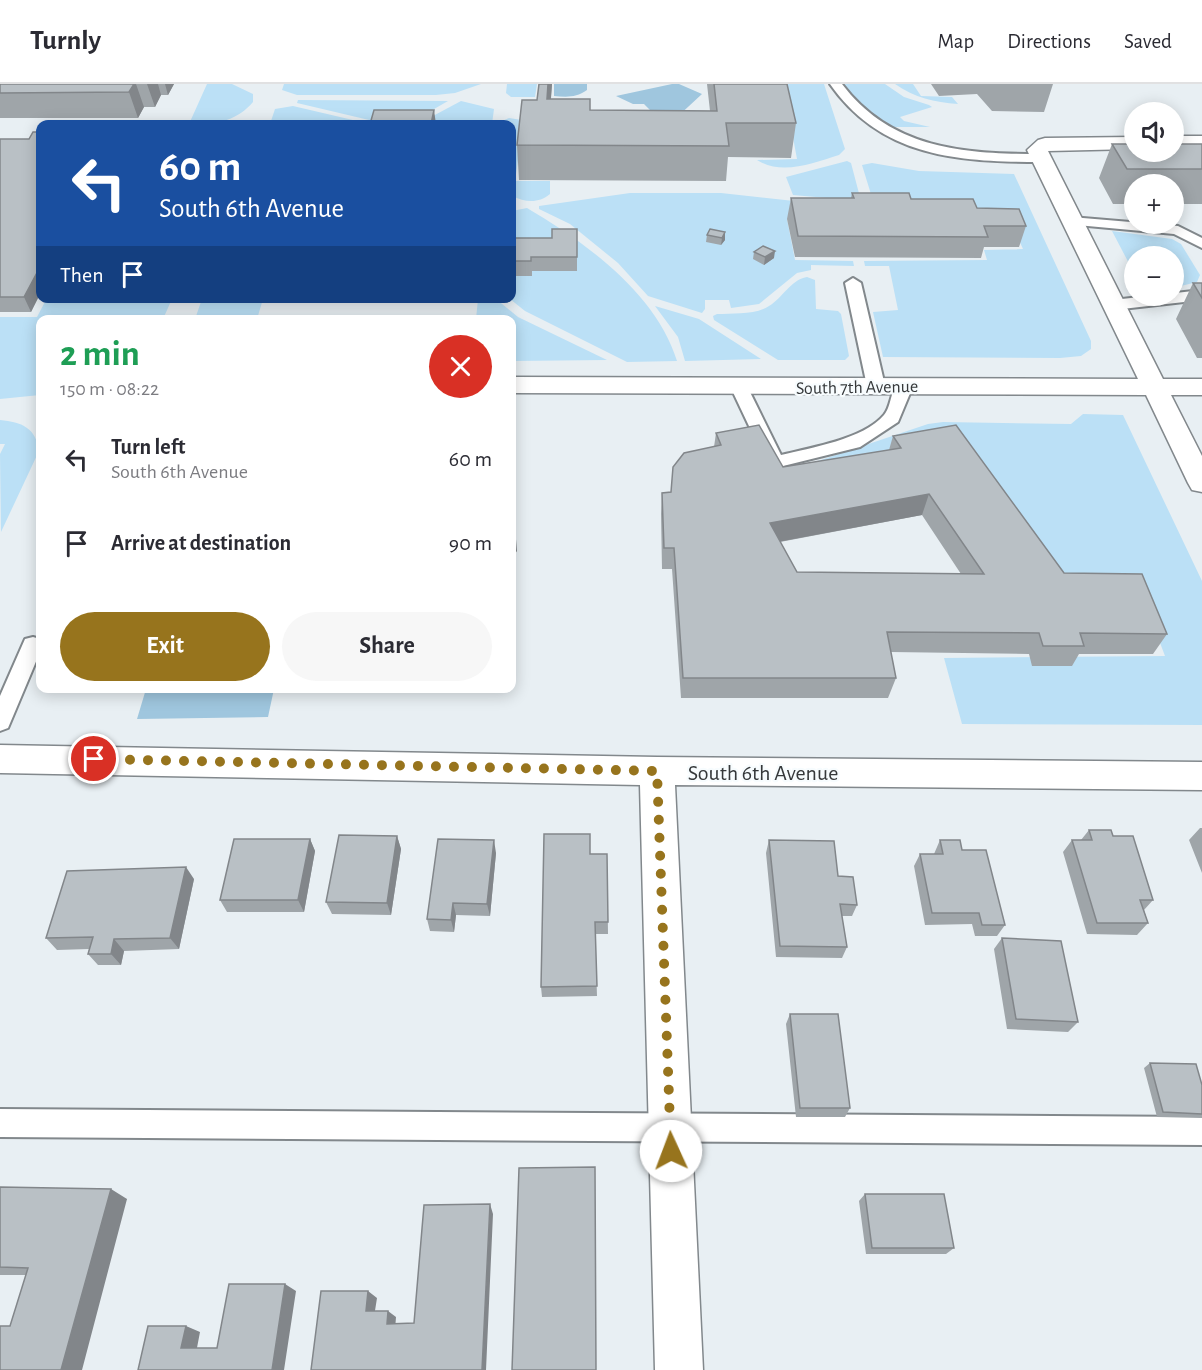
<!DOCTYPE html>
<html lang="en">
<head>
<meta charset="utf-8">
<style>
  body { margin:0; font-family:"Alegreya Sans",sans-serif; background:#f7f7f7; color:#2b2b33; height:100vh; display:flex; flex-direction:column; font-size:22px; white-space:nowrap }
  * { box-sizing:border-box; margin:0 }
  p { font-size:20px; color:#7c7c81 }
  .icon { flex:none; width:33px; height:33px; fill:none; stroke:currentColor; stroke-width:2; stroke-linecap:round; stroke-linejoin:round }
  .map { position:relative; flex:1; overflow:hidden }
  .panel { position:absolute; left:36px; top:231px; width:480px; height:378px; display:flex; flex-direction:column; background:#fff; border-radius:12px; box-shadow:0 3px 15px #0003 }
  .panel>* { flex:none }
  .banner { position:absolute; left:36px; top:36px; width:480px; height:183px; border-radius:12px; box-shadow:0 3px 15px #0003; background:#1a4fa0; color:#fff; overflow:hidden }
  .controls { position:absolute; left:1124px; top:18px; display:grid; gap:12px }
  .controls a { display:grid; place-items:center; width:60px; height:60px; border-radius:50%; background:#fff; box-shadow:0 3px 15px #0003; font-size:30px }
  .pin { position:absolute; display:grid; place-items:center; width:51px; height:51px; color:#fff; margin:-26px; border:3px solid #fff; border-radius:50%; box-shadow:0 2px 6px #0007 }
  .me { position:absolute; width:66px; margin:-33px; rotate:358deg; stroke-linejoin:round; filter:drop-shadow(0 0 4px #0008) }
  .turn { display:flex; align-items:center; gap:21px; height:126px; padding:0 24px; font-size:27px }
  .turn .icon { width:78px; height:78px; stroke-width:2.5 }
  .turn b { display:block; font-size:42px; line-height:51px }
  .then { display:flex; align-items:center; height:57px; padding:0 24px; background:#0003; gap:12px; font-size:22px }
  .round { display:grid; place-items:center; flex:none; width:63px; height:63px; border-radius:32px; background:#f7f7f7 }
  .headline { display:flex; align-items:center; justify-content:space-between; height:102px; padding:0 24px }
  h1 { font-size:36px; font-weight:700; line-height:45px; color:#1e9e55 }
  .button { display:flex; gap:12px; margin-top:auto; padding:12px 24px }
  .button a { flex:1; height:69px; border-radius:36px; background:#97741d; color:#fff; font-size:24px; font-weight:700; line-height:69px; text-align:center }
  .button a+a { background:#f7f7f7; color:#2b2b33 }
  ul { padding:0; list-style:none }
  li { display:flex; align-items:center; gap:18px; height:84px; padding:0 24px }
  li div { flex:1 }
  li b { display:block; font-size:22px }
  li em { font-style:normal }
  header { display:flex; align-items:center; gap:36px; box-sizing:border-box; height:84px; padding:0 30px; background:#fff; border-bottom:2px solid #e1e1e2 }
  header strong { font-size:28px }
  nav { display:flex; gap:33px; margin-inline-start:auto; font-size:21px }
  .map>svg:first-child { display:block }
  .green { fill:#bbe0f6 }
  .forest { fill:#9fc6de }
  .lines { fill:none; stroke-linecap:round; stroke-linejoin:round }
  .lane-casing { stroke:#82888c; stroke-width:4 }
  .street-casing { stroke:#82888c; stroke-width:3 }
  .lane { fill:#fff; fill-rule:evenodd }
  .street { fill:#fff; fill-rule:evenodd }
  .wall { fill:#9fa5a9; fill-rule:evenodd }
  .shaded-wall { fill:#82868a }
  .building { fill:#b9c0c5; stroke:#82868a; stroke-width:1.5; fill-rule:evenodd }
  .route { stroke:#97741d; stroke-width:10; stroke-dasharray:0 18 }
  .labels { text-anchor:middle; stroke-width:4.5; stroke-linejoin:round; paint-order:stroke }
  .far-street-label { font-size:18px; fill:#35383a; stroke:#f7fcfe }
  .street-label { font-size:22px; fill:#35383a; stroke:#f7fcfe }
</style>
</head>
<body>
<header>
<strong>Turnly</strong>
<nav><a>Map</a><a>Directions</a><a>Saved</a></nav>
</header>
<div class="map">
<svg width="1202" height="1286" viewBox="0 0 1202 1286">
  <rect width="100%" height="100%" fill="#e8eff3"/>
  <path class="green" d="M 207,0 L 232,0 L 253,10 L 253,18 C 236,38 214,41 189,40 Z
    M 284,0 L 481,0 L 455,9 L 436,11 L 297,11 L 282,6 Z
    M 507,0 L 537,0 L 535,13 L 511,13 L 506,9 Z
    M 783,0 L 824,0 L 845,65 L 839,71 C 813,79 782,92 757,76 L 797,75 Z
    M 842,0 L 885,0 L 904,13 L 929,21 L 932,23 L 900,33 L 904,37 L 930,43 L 893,43 L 877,35 Z
    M 895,0 L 913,0 L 921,12 L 952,13 L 958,20 C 934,18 915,14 895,0 Z
    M 298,16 L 448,17 L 408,40 L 386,40 L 297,19 Z
    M 461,17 L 494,25 L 492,40 L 418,40 Z
    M 293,22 L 370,40 L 270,40 L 275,25 Z
    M 509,34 L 534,38 L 522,49 L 515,97 L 550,97 L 550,110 C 538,120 525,118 512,112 L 512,40 L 501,40 L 502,37 Z
    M 847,77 L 851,79 L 861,117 L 793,111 L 786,93 Z
    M 872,79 L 919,87 L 1014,90 L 1091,257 L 1091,265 L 1081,272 L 1060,274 L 883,273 L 873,228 L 898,226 L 889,182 L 865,182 L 864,177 L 987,176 L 984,166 L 1023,165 L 1014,145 L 874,120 L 862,81 Z
    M 630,109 L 721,109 L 849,123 L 848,134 L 787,135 L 795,176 L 853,177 L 854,182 L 811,181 L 811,186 L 797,189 L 759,220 L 731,224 L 729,216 L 705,216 L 705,225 L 702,229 L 648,212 L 618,179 L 570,140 L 539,125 L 539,122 Z
    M 527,124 C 585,158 656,209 677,277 L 627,278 L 525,227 L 510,215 L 512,127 Z
    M 1112,147 L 1172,155 L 1181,160 L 1200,191 L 1197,198 L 1173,204 L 1173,172 L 1134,172 L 1134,189 Z
    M 807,193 L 815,196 L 816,225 L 838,227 L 841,230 L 849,272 L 845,276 L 778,276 L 714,236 L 713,232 L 717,230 C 733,229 755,231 769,222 C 783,214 790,196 807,193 Z
    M 47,214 L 172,214 L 172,215 L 163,235 L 40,236 L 40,311 L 0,315 L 0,233 L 37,233 Z
    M 202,215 L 202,214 L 263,215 L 257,235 L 195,235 Z
    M 478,215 L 496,215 L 518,233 L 607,276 L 512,277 L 512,236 L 476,235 Z
    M 655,222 L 699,235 L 761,275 L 685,277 L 678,253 Z
    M 1083,330 L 1123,331 L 1202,497 L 1202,641 L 962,640 L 944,574 L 1165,572 L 1139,503 L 1064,502 L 896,365 L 803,382 L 928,340 L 943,338 L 1071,340 Z
    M 0,336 C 22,338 36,344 39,367 L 1,448 L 0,370 L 5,360 L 0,360 Z"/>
  <path class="forest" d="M 554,0 L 587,0 L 587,6 C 576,14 566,13 554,12 Z
    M 672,0 L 679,0 L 702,10 L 675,35 L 650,26 L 644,20 L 633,20 L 616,12 Z
    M 146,605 L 146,604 L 274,605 L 268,633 L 137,635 Z"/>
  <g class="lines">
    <g class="lane-casing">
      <path id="lane" d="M 830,0 L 842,0 C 891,65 964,70 1040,70 L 1047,74 L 1040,78 C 958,78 881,73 830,0 Z
        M 1071,133 L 1178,142 L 1202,154 L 1202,164 L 1174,150 L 1066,140 L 1064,137 L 1066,134 Z
        M 853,194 L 861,199 L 885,302 L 876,307 L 867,302 L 845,199 Z
        M 1202,206 L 1202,216 L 1113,226 L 1105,221 L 1113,216 Z
        M 904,297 L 913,302 L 898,338 L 860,363 L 775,384 L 766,378 L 731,304 L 734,300 L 746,300 L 781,371 C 810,364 864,355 884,331 C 893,321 889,301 904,297 Z
        M 33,553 L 40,555 L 40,568 L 8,644 L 0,647 L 0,612 L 25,555 Z
        M 0,1025 L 1202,1033 L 1202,1061 L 0,1053 Z"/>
    </g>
    <g class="street-casing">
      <path id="street" d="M 1173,52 L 1202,52 L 1202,64 L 1173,64 Z
        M 1134,53 L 1134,65 L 1048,67 L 1163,295 L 1202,295 L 1202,311 L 1171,311 L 1202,372 L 1202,408 L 1192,406 L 1188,399 L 1146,311 L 512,309 L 512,293 L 1138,295 L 1027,66 L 1038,56 L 1045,54 Z
        M 0,661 L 657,673 L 1202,678 L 1202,706 L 675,701 L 703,1286 L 655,1286 L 640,701 L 0,689 Z"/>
    </g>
    <use href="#lane" class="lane"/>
    <use href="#street" class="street"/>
  </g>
  <path class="wall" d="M 0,0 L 174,0 L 168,11 L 161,11 L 155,23 L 144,23 L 138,34 L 0,34 Z
    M 539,0 L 552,0 L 551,15 L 590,26 L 710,27 L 707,0 L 787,0 L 796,39 L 791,74 L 728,73 L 726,97 L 519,96 L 517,61 L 537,16 Z
    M 931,0 L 1053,0 L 1044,28 L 992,27 L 977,10 L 939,12 Z
    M 40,48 L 40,210 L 31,228 L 0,228 L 0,55 L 29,55 Z
    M 1112,60 L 1202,60 L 1202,120 L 1173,120 L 1173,100 L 1134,100 L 1134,120 L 1113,120 L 1099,94 Z
    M 852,109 L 911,115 L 977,124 L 1026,142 L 1019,163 L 984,163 L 981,174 L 795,173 L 787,135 L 791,114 L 851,114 Z
    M 577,145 L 577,187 L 532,187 L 532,192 L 512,192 L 512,154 L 552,154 Z
    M 710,145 L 725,156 L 721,161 L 706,158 L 707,151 Z
    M 754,168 L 774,174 L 764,181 L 753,175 Z
    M 1193,199 L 1202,199 L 1202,274 L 1197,274 L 1176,235 Z
    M 716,349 L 783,383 L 889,366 L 893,352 L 1064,489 L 1167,550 L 1153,570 L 1079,570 L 1072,582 L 1032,582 L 1029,570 L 891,568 L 896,594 L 888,614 L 681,614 L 672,485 L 662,485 L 661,430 L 662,409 L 671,408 L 714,363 ZM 922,431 L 961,490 L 797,488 L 780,458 Z
    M 1200,744 L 1202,744 L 1202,789 L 1189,756 Z
    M 1089,746 L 1113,752 L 1153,816 L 1144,826 L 1148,839 L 1137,851 L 1087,850 L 1063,768 L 1072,756 L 1081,756 Z
    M 397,752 L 401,765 L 391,831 L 332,830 L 326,818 Z
    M 310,755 L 315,767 L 304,828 L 227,828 L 220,816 Z
    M 769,756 L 838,792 L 857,821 L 852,832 L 842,832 L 847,863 L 842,874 L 776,873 L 766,769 Z
    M 940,756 L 962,766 L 1005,841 L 997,852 L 975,852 L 972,840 L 925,841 L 914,782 L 920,770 L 934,770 Z
    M 496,769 L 490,832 L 456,831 L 454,848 L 430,847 L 427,835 Z
    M 590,770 L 607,770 L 608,850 L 595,850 L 597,912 L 542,913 L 541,903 Z
    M 194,795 L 179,865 L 124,867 L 121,881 L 98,881 L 88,870 L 89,865 L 57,866 L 46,854 Z
    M 1002,854 L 1078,938 L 1068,948 L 1007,945 L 994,865 Z
    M 790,930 L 850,1024 L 845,1033 L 796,1033 L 786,940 Z
    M 1150,979 L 1202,1001 L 1202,1034 L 1157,1033 L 1144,984 Z
    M 0,1103 L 127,1115 L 10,1242 L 26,1191 L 0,1191 Z
    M 865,1110 L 954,1164 L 946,1170 L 866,1170 L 859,1117 Z"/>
  <path class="shaded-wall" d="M 134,0 L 136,0 L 144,23 L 138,34 L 129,8 Z
    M 147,0 L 158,0 L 161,11 L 155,23 Z
    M 165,0 L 174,0 L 168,11 Z
    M 548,0 L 552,0 L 548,49 L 547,15 Z
    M 434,26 L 436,40 L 431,40 Z
    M 725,148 L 725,156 L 721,161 L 722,154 Z
    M 775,167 L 774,174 L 764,181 L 765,173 Z
    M 40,183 L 40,210 L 31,228 L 24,213 Z
    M 929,410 L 922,431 L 767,460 L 770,439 Z
    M 514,431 L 517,467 L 512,474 L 512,434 Z
    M 397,752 L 401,765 L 391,831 L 387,819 Z
    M 310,755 L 315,767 L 304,828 L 298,816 Z
    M 494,756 L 496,769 L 490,832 L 487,820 Z
    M 186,783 L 194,795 L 179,865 L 170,854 Z
    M 453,819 L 456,831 L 454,848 L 451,836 Z
    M 114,855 L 124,867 L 121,881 L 111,870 Z
    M 111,1105 L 127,1115 L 82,1286 L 61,1286 Z
    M 490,1120 L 493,1130 L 486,1286 L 482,1286 Z
    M 285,1200 L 296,1207 L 284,1286 L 272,1286 Z
    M 368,1207 L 377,1214 L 374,1233 L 366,1227 Z
    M 388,1227 L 396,1233 L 395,1246 L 387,1240 Z
    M 186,1242 L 200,1248 L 196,1269 L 181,1264 Z"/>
  <path class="building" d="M 0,0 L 134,0 L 129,8 L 0,9 Z
    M 539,0 L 548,0 L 547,15 L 590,15 L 590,26 L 717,27 L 714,0 L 787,0 L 796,39 L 726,39 L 729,62 L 517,61 L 522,16 L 537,16 Z
    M 374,26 L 434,26 L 431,40 L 370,40 Z
    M 33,48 L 40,48 L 40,183 L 24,213 L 0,213 L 0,55 L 29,55 Z
    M 1112,60 L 1134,60 L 1134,68 L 1173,68 L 1173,60 L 1202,60 L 1202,85 L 1127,85 Z
    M 852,109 L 909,109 L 911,115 L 973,115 L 977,124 L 1019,125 L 1026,142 L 984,142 L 988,153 L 798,152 L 791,114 L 854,114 Z
    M 552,145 L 577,145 L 577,173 L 531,173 L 531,177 L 512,177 L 512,154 L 552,154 Z
    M 710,145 L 725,148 L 722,154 L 707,151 Z
    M 763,162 L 775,167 L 765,173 L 754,168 Z
    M 1193,199 L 1202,199 L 1202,214 Z
    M 759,341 L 783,383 L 901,364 L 893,352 L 956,341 L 1064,489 L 1142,490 L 1167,550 L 1080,549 L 1084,562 L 1043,562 L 1039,549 L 887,548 L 896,594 L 683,594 L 674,464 L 664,464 L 662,409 L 671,408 L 673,383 L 684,369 L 721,361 L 716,349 ZM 929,410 L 984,490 L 797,488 L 770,439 Z
    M 512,420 L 512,421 L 514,431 L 512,434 Z
    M 1089,746 L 1111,746 L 1113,752 L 1133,752 L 1153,816 L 1140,816 L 1148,839 L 1097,839 L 1072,756 L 1092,756 Z
    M 544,750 L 590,750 L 590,770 L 607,770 L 608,838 L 595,838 L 597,902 L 541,903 Z
    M 339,751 L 397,752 L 387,819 L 326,818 Z
    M 234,755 L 310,755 L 298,816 L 220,816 Z
    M 438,755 L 494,756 L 487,820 L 453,819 L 451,836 L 427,835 Z
    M 769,756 L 834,757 L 838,792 L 853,793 L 857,821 L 840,820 L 847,863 L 780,862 Z
    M 940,756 L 960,756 L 962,766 L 986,766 L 1005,841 L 982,841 L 979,829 L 932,829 L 920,770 L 943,770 Z
    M 186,783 L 170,854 L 114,855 L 111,870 L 88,870 L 93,853 L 46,854 L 67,787 Z
    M 1002,854 L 1061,857 L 1078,938 L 1016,935 Z
    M 790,930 L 838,930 L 850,1024 L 800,1024 Z
    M 1150,979 L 1196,980 L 1202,1001 L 1202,1030 L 1163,1028 Z
    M 595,1083 L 596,1286 L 512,1286 L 519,1084 Z
    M 0,1103 L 111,1105 L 61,1286 L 0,1286 L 0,1242 L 10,1242 L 28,1184 L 0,1183 Z
    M 865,1110 L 944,1110 L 954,1164 L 872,1164 Z
    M 490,1120 L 482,1286 L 311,1286 L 321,1207 L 368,1207 L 366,1227 L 388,1227 L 387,1240 L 414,1239 L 424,1121 Z
    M 229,1200 L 285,1200 L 272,1286 L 138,1286 L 148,1242 L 186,1242 L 181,1264 L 217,1264 Z"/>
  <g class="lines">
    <path class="route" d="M 94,675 L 657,687 L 671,1067"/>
  </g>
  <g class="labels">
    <g class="far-street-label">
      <text transform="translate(857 303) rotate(-1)" y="6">South 7th Avenue</text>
    </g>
    <g class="street-label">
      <text x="763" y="696">South 6th Avenue</text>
    </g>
  </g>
</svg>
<div class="controls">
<a><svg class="icon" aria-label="sound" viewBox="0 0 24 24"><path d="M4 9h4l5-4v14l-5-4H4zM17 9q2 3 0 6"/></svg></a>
<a>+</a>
<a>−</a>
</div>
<div class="pin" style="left:94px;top:675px;background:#d93025"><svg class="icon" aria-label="arrive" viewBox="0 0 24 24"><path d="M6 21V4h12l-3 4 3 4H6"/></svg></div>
<svg class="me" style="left:671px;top:1067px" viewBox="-20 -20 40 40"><circle r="19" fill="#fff"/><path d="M0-13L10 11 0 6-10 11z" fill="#97741d"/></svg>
<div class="banner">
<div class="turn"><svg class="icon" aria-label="left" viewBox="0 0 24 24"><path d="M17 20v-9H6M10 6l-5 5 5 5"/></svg><div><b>60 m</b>South 6th Avenue</div></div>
<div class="then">Then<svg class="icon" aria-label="arrive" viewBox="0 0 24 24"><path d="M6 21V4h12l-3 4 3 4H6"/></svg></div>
</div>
<section class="panel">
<div class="headline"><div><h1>2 min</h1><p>150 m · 08:22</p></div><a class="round" style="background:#d93025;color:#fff"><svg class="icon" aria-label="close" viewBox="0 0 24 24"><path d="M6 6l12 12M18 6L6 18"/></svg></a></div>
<ul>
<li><svg class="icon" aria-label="left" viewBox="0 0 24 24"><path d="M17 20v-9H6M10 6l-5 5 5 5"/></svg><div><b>Turn left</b><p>South 6th Avenue</p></div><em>60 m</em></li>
<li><svg class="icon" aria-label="arrive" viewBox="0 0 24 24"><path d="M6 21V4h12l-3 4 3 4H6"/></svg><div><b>Arrive at destination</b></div><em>90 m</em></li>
</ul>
<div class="button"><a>Exit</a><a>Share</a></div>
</section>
</div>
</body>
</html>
